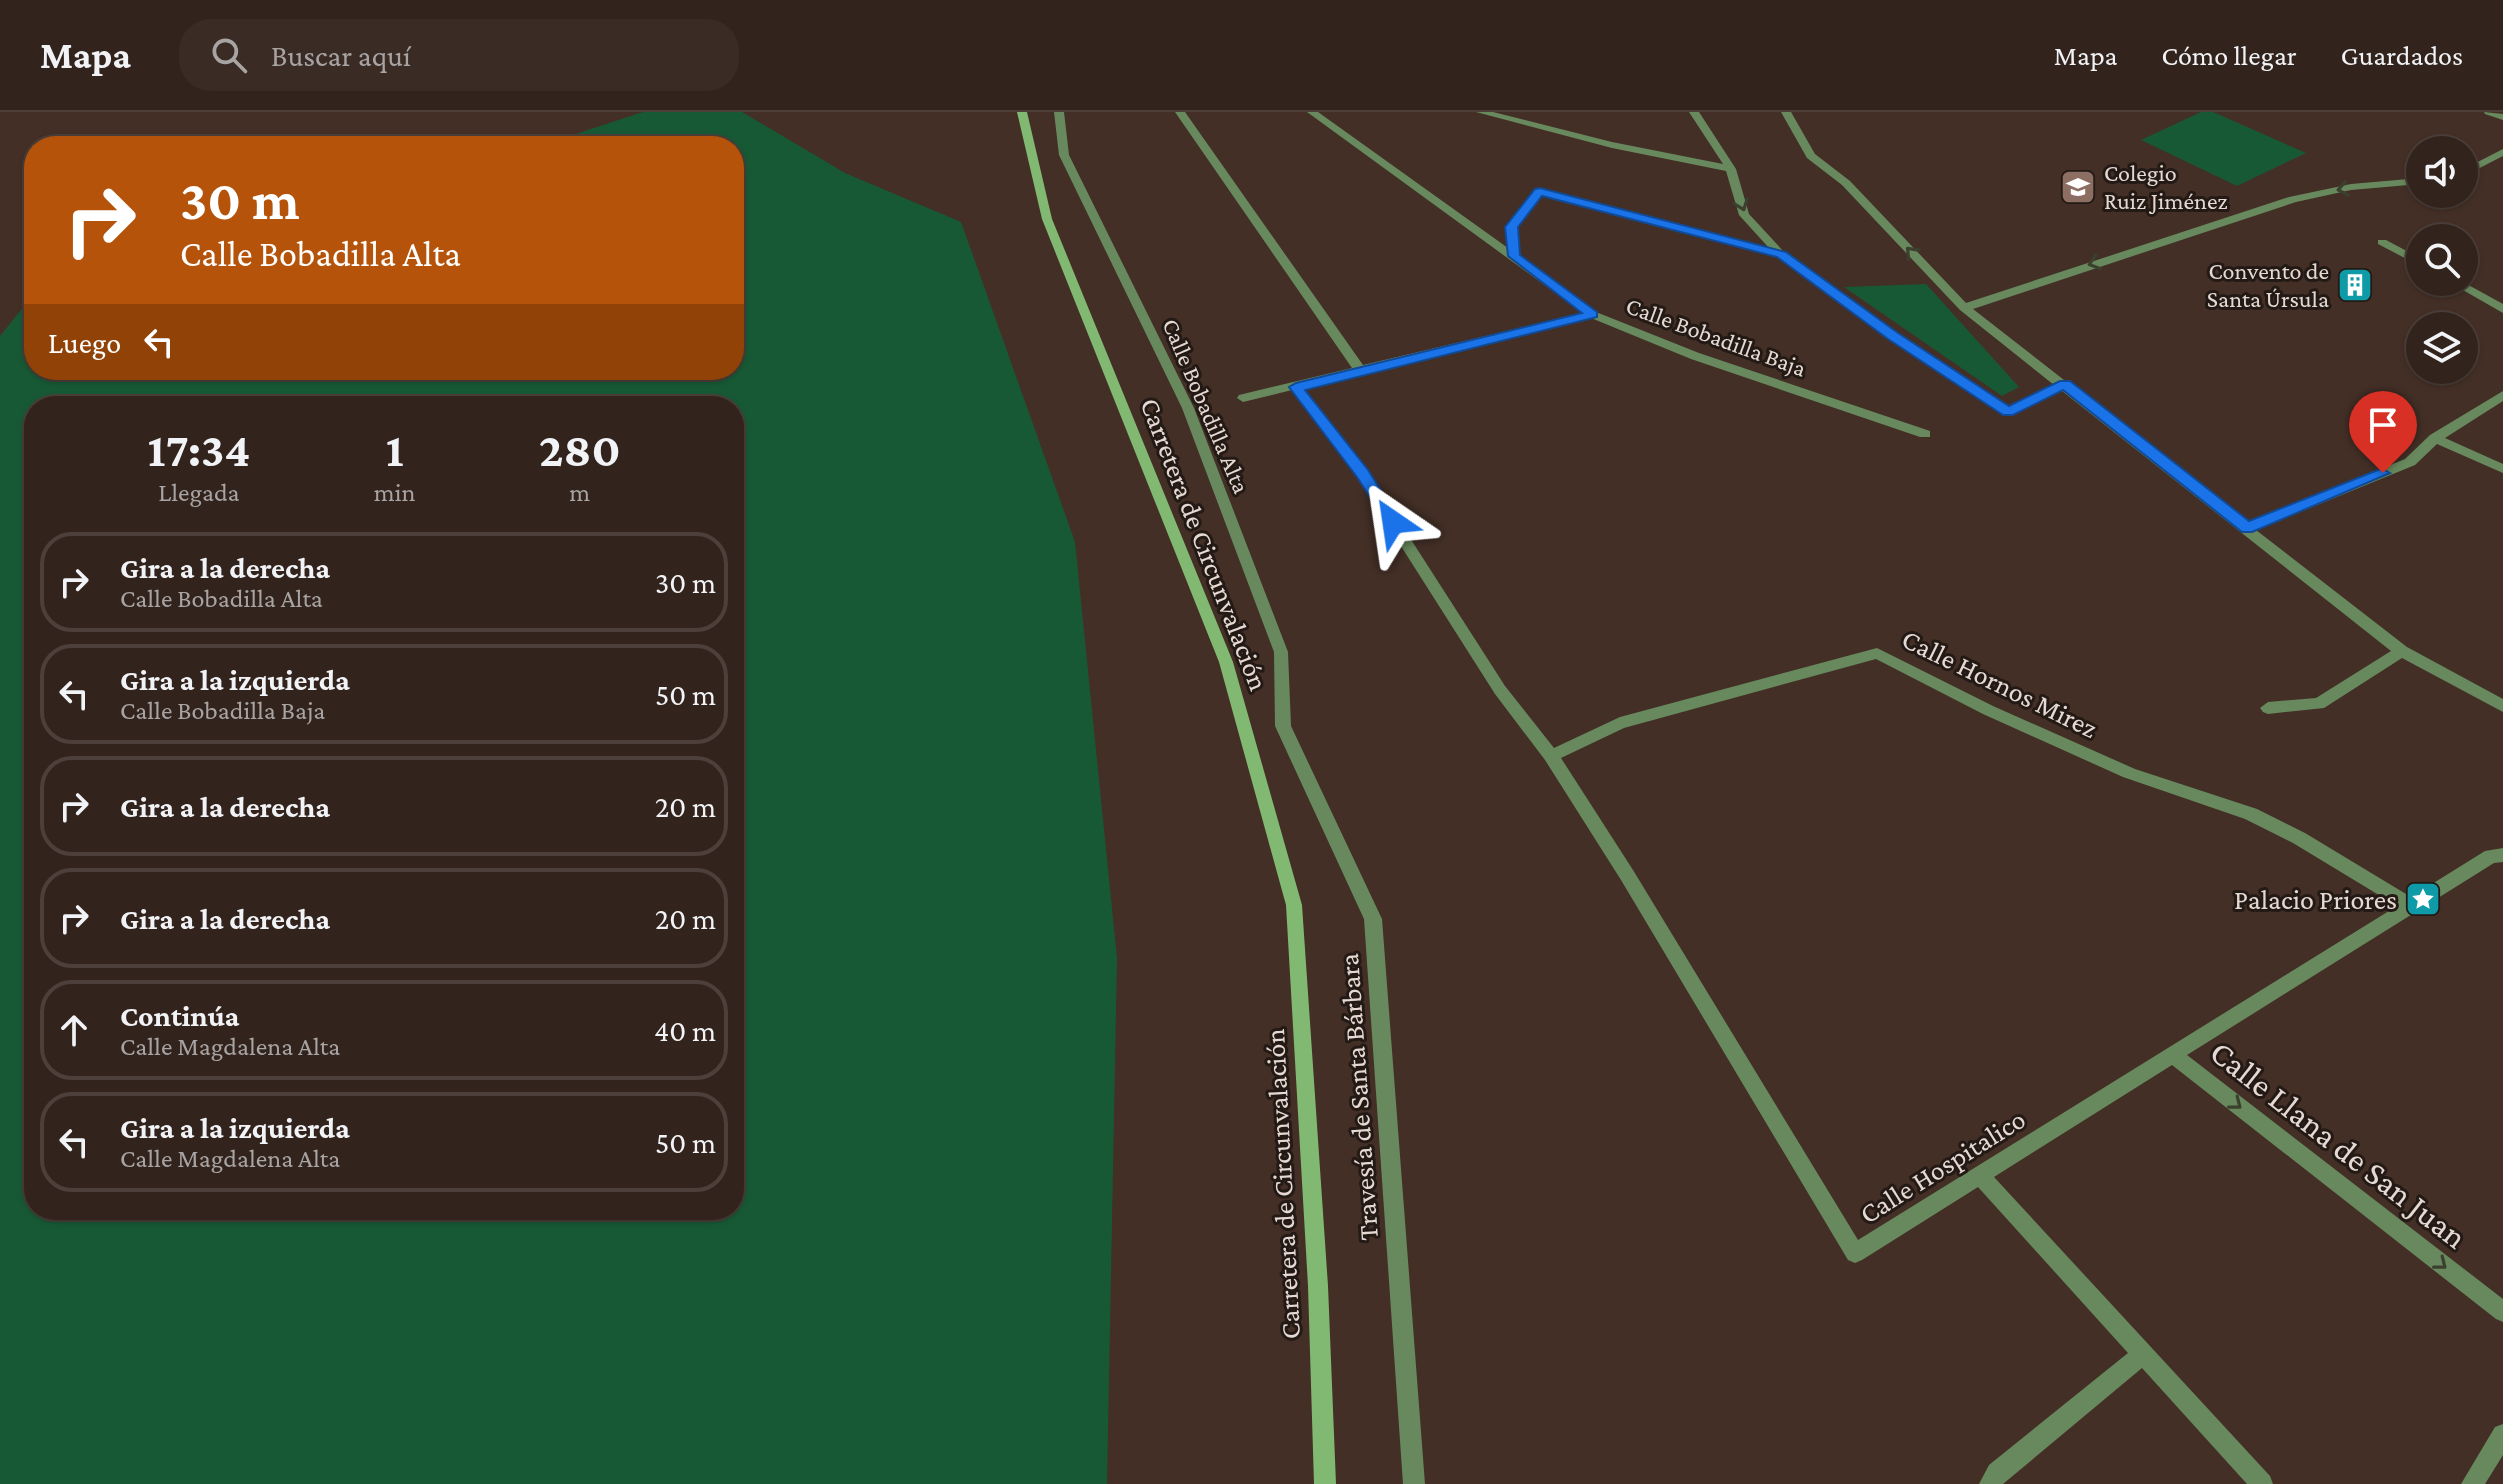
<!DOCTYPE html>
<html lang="es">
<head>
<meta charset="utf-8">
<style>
  body { margin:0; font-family:"Crimson Pro",serif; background:#3a2b25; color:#f1f3f6; height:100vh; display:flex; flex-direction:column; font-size:30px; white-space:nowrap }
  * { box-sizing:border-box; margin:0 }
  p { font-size:26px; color:#a8a4a3 }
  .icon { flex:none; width:44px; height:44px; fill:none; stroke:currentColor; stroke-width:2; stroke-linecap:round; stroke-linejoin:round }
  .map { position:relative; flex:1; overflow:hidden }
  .details { position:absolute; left:24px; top:284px; width:720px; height:824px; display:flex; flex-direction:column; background:#32231c; border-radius:32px; box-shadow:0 2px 6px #0004,0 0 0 2px #4d403b }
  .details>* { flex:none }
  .banner { position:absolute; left:24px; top:24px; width:720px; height:244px; border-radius:32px; box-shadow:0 2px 6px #0004,0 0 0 2px #4d403b; background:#b45309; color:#fff; overflow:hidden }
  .buttons { position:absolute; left:2406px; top:24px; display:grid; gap:16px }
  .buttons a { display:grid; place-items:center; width:72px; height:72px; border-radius:50%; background:#32231c; box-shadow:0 2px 6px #0004,0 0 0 2px #4d403b; font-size:40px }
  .pin { position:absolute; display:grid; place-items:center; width:68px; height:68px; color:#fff; margin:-82px -34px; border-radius:50% 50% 50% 0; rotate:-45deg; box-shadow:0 0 8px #0007 }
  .pin .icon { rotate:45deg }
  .me { position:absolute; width:88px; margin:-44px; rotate:328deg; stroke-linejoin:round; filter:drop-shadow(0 0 6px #0008) }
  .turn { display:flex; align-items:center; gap:28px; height:168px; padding:0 24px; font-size:36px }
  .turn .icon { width:104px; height:104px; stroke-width:2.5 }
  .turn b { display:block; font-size:56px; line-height:68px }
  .then { display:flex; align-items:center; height:76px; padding:0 24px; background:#0003; gap:16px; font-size:30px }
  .eta { display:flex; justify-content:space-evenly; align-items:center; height:136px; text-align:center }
  .eta b { font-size:48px; font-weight:700; line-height:56px }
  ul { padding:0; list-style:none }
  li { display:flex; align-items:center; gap:24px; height:100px; margin:0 16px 12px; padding:0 8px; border:4px solid #4d403b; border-radius:32px }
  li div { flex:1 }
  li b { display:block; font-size:30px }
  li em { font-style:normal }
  header { display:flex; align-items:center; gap:48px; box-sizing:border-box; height:112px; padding:0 40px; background:#32231c; border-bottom:2px solid #4d403b }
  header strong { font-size:38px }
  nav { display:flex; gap:44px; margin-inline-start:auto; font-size:28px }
  .search { width:560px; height:72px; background:#3a2b25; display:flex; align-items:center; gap:20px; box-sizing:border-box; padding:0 28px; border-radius:32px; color:#a8a4a3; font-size:30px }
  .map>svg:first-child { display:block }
  .green { fill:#185935; fill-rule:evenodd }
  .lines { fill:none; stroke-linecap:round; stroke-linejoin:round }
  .street { fill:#67895d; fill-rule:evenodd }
  .secondary { fill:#82b972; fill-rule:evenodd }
  .oneway { stroke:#3b412e }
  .route { fill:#1a73e8; stroke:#114b97; stroke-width:2 }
  .labels { text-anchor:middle; stroke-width:6; stroke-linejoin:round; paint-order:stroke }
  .far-poi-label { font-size:24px; fill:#e6d9d3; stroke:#231a15; text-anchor:start }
  .far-street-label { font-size:24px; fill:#e6d9d3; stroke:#231a15 }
  .street-label { font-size:28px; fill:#e6d9d3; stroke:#231a15 }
  .poi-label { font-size:28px; fill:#e6d9d3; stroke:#231a15; text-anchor:end }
  .near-street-label { font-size:34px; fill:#e6d9d3; stroke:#231a15 }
</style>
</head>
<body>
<header>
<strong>Mapa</strong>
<div class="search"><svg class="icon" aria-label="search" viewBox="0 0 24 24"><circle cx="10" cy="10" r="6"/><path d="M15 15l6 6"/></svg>Buscar aquí</div>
<nav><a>Mapa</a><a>Cómo llegar</a><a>Guardados</a></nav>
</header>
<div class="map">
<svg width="2503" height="1372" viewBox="0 0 2503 1372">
  <rect width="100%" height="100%" fill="#432f26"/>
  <path class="green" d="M 643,0 L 742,0 L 845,61 L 961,110 L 1075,430 L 1117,846 L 1107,1372 L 0,1372 L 0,224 L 34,182 L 34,258 L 734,258 L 734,34 L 539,34 ZM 734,294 L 734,1098 L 34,1098 L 34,294 Z
    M 2201,0 L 2213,0 L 2306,41 L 2237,74 L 2141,28 Z
    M 1926,172 L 2019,275 L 2002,284 L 1844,175 Z"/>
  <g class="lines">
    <path class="street" d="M 1054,0 L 1064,0 L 1069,43 L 1194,296 L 1288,540 L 1291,614 L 1382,807 L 1425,1372 L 1403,1372 L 1364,807 L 1275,614 L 1274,540 L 1182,296 L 1059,43 Z
      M 1175,0 L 1185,0 L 1363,253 L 1583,201 L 1307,0 L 1318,0 L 1508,136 L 1506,115 L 1536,77 L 1540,76 L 1769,136 L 1739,103 L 1726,59 L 1612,36 L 1476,0 L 1493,0 L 1612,30 L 1723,52 L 1689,0 L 1699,0 L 1736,57 L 1749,102 L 1785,141 L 1897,221 L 2009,295 L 2054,273 L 1960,198 L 1842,73 L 1807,46 L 1781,0 L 1791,0 L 1815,42 L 1850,69 L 1966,191 L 2289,85 L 2351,72 L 2420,66 L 2420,72 L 2351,78 L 2296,90 L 1973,197 L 2064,268 L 2069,269 L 2070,273 L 2247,411 L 2405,347 L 2430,323 L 2503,279 L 2503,289 L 2445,326 L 2503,352 L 2503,361 L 2437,332 L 2415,353 L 2256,418 L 2407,535 L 2503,587 L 2503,600 L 2402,546 L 2324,596 L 2268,602 L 2263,600 L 2260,596 L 2268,590 L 2316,586 L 2391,539 L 2062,279 L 2012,303 L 2004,303 L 1889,227 L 1777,145 L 1542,83 L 1517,115 L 1519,144 L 1596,200 L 1699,241 L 1930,319 L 1930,325 L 1920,325 L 1691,247 L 1591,206 L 1303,275 L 1367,359 L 1505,574 L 1554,636 L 1620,605 L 1877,536 L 1993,594 L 2135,657 L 2257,697 L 2305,721 L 2411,785 L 2485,739 L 2503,736 L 2503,750 L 2494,751 L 2187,943 L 2503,1187 L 2503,1210 L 2496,1207 L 2172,953 L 1994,1065 L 2270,1364 L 2273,1372 L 2247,1372 L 2142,1256 L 2003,1372 L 1979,1372 L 1989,1353 L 2128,1241 L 1978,1075 L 1862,1148 L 1855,1151 L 1848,1148 L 1621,768 L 1545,648 L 1495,582 L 1357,365 L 1292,278 L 1243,290 L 1237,286 L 1239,283 L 1352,256 ZM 1876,547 L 1983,602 L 2123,665 L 2245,707 L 2293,731 L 2397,794 L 1858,1128 L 1633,758 L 1561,646 L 1624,616 Z
      M 2484,0 L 2503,2 L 2503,8 L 2485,2 Z
      M 2503,37 L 2503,44 L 2464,64 L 2464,57 Z
      M 2378,128 L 2386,128 L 2420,146 L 2420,154 L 2378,132 Z
      M 2449,170 L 2463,170 L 2503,192 L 2503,201 Z
      M 2503,1312 L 2503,1343 L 2485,1372 L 2461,1372 L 2495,1315 Z"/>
    <path class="secondary" d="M 1017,0 L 1027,0 L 1052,107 L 1233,550 L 1302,793 L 1328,1174 L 1336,1372 L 1314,1372 L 1308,1174 L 1286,793 L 1219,550 L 1042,107 Z"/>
  </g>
  <defs><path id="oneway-chevron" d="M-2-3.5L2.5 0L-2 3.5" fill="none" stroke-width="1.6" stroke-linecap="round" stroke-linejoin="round" transform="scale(2)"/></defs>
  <g class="oneway">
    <use href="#oneway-chevron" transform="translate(2343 77) rotate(170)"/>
    <use href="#oneway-chevron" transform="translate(1742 93) rotate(70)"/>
    <use href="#oneway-chevron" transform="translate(1911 140) rotate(-133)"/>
    <use href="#oneway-chevron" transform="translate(2094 151) rotate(162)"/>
    <use href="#oneway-chevron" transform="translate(2236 992) rotate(38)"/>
    <use href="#oneway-chevron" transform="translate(2441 1152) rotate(38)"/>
  </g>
  <path class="route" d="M 1540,76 L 1786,140 L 1898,221 L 2009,294 L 2060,269 L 2070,269 L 2249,409 L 2378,358 L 2383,357 L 2390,361 L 2252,420 L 2242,420 L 2063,278 L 2013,303 L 2003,303 L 1888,227 L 1777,145 L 1542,84 L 1518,115 L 1520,143 L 1597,200 L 1597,205 L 1305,278 L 1368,358 L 1401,410 L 1393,415 L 1388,413 L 1357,365 L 1289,275 L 1296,271 L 1582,201 L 1508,144 L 1505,115 L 1535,77 Z"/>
  <defs>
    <g id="school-square" transform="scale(1.8)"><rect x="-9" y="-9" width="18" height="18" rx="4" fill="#8d6e63" stroke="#231a15"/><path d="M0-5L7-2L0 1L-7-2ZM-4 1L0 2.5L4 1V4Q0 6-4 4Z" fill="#fff"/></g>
    <g id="building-square" transform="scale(1.8)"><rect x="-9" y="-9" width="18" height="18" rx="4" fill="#0f9aa8" stroke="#231a15"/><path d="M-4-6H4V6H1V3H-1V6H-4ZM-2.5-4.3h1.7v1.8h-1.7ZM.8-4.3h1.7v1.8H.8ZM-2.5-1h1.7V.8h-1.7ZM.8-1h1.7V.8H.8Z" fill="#fff"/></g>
    <g id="sight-square" transform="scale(1.8)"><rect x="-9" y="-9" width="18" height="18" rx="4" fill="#0f9aa8" stroke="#231a15"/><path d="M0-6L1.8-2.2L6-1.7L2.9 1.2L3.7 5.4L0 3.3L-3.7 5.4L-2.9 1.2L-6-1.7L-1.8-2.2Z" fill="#fff"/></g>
  </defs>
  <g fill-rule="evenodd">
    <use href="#school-square" x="2078" y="75"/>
    <use href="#building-square" x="2355" y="173"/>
    <use href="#sight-square" x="2423" y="787"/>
  </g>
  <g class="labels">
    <g class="far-poi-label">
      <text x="2104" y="69">Colegio<tspan x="2104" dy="28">Ruiz Jiménez</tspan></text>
      <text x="2329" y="167" text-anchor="end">Convento de<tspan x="2329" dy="28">Santa Úrsula</tspan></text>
    </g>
    <g class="far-street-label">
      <text transform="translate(1716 225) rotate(20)" y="8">Calle Bobadilla Baja</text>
      <text transform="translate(1206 294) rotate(67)" y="8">Calle Bobadilla Alta</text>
    </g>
    <g class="street-label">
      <text transform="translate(1205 432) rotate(69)" y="10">Carretera de Circunvalación</text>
      <text transform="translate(2000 571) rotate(26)" y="10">Calle Hornos Mirez</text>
      <text transform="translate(1358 985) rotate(-94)" y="10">Travesía de Santa Bárbara</text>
      <text transform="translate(1942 1054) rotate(-32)" y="10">Calle Hospitalico</text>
      <text transform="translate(1282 1072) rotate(-93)" y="10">Carretera de Circunvalación</text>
    </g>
    <g class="poi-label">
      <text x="2397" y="797">Palacio Priores</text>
    </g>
    <g class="near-street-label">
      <text transform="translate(2339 1032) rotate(38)" y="12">Calle Llana de San Juan</text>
    </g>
  </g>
</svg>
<div class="buttons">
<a><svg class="icon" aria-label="sound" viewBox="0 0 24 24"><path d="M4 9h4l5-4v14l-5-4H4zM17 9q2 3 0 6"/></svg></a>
<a><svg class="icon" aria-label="search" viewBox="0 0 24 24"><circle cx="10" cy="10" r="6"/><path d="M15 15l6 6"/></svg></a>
<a><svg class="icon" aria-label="layers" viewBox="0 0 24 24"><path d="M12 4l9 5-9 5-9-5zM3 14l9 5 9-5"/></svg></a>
</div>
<div class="pin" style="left:2383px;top:361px;background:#d93025"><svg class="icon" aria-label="arrive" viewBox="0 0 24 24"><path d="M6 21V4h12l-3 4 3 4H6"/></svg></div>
<svg class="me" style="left:1393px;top:410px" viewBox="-20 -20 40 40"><path d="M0-17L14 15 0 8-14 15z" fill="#1a73e8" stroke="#fff" stroke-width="4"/></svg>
<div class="banner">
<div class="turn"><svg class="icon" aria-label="right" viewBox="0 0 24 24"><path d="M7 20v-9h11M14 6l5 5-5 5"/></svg><div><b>30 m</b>Calle Bobadilla Alta</div></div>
<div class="then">Luego<svg class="icon" aria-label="left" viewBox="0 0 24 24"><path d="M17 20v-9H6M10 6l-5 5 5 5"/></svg></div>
</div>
<section class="details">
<div class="eta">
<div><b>17:34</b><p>Llegada</p></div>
<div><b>1</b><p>min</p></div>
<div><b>280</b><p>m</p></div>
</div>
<ul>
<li><svg class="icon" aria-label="right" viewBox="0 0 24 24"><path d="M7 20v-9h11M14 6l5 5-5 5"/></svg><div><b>Gira a la derecha</b><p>Calle Bobadilla Alta</p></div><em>30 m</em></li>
<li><svg class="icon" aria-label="left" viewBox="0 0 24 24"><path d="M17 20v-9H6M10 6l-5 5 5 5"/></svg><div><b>Gira a la izquierda</b><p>Calle Bobadilla Baja</p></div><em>50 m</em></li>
<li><svg class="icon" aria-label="right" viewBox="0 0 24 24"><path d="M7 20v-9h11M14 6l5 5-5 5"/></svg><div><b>Gira a la derecha</b></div><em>20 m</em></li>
<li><svg class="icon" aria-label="right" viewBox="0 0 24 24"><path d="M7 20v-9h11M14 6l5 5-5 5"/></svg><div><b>Gira a la derecha</b></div><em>20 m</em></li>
<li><svg class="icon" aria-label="ahead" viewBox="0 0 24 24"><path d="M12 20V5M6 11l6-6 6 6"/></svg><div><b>Continúa</b><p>Calle Magdalena Alta</p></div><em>40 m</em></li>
<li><svg class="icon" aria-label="left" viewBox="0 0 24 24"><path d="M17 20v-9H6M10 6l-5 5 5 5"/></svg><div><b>Gira a la izquierda</b><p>Calle Magdalena Alta</p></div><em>50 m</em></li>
</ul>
</section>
</div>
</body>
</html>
